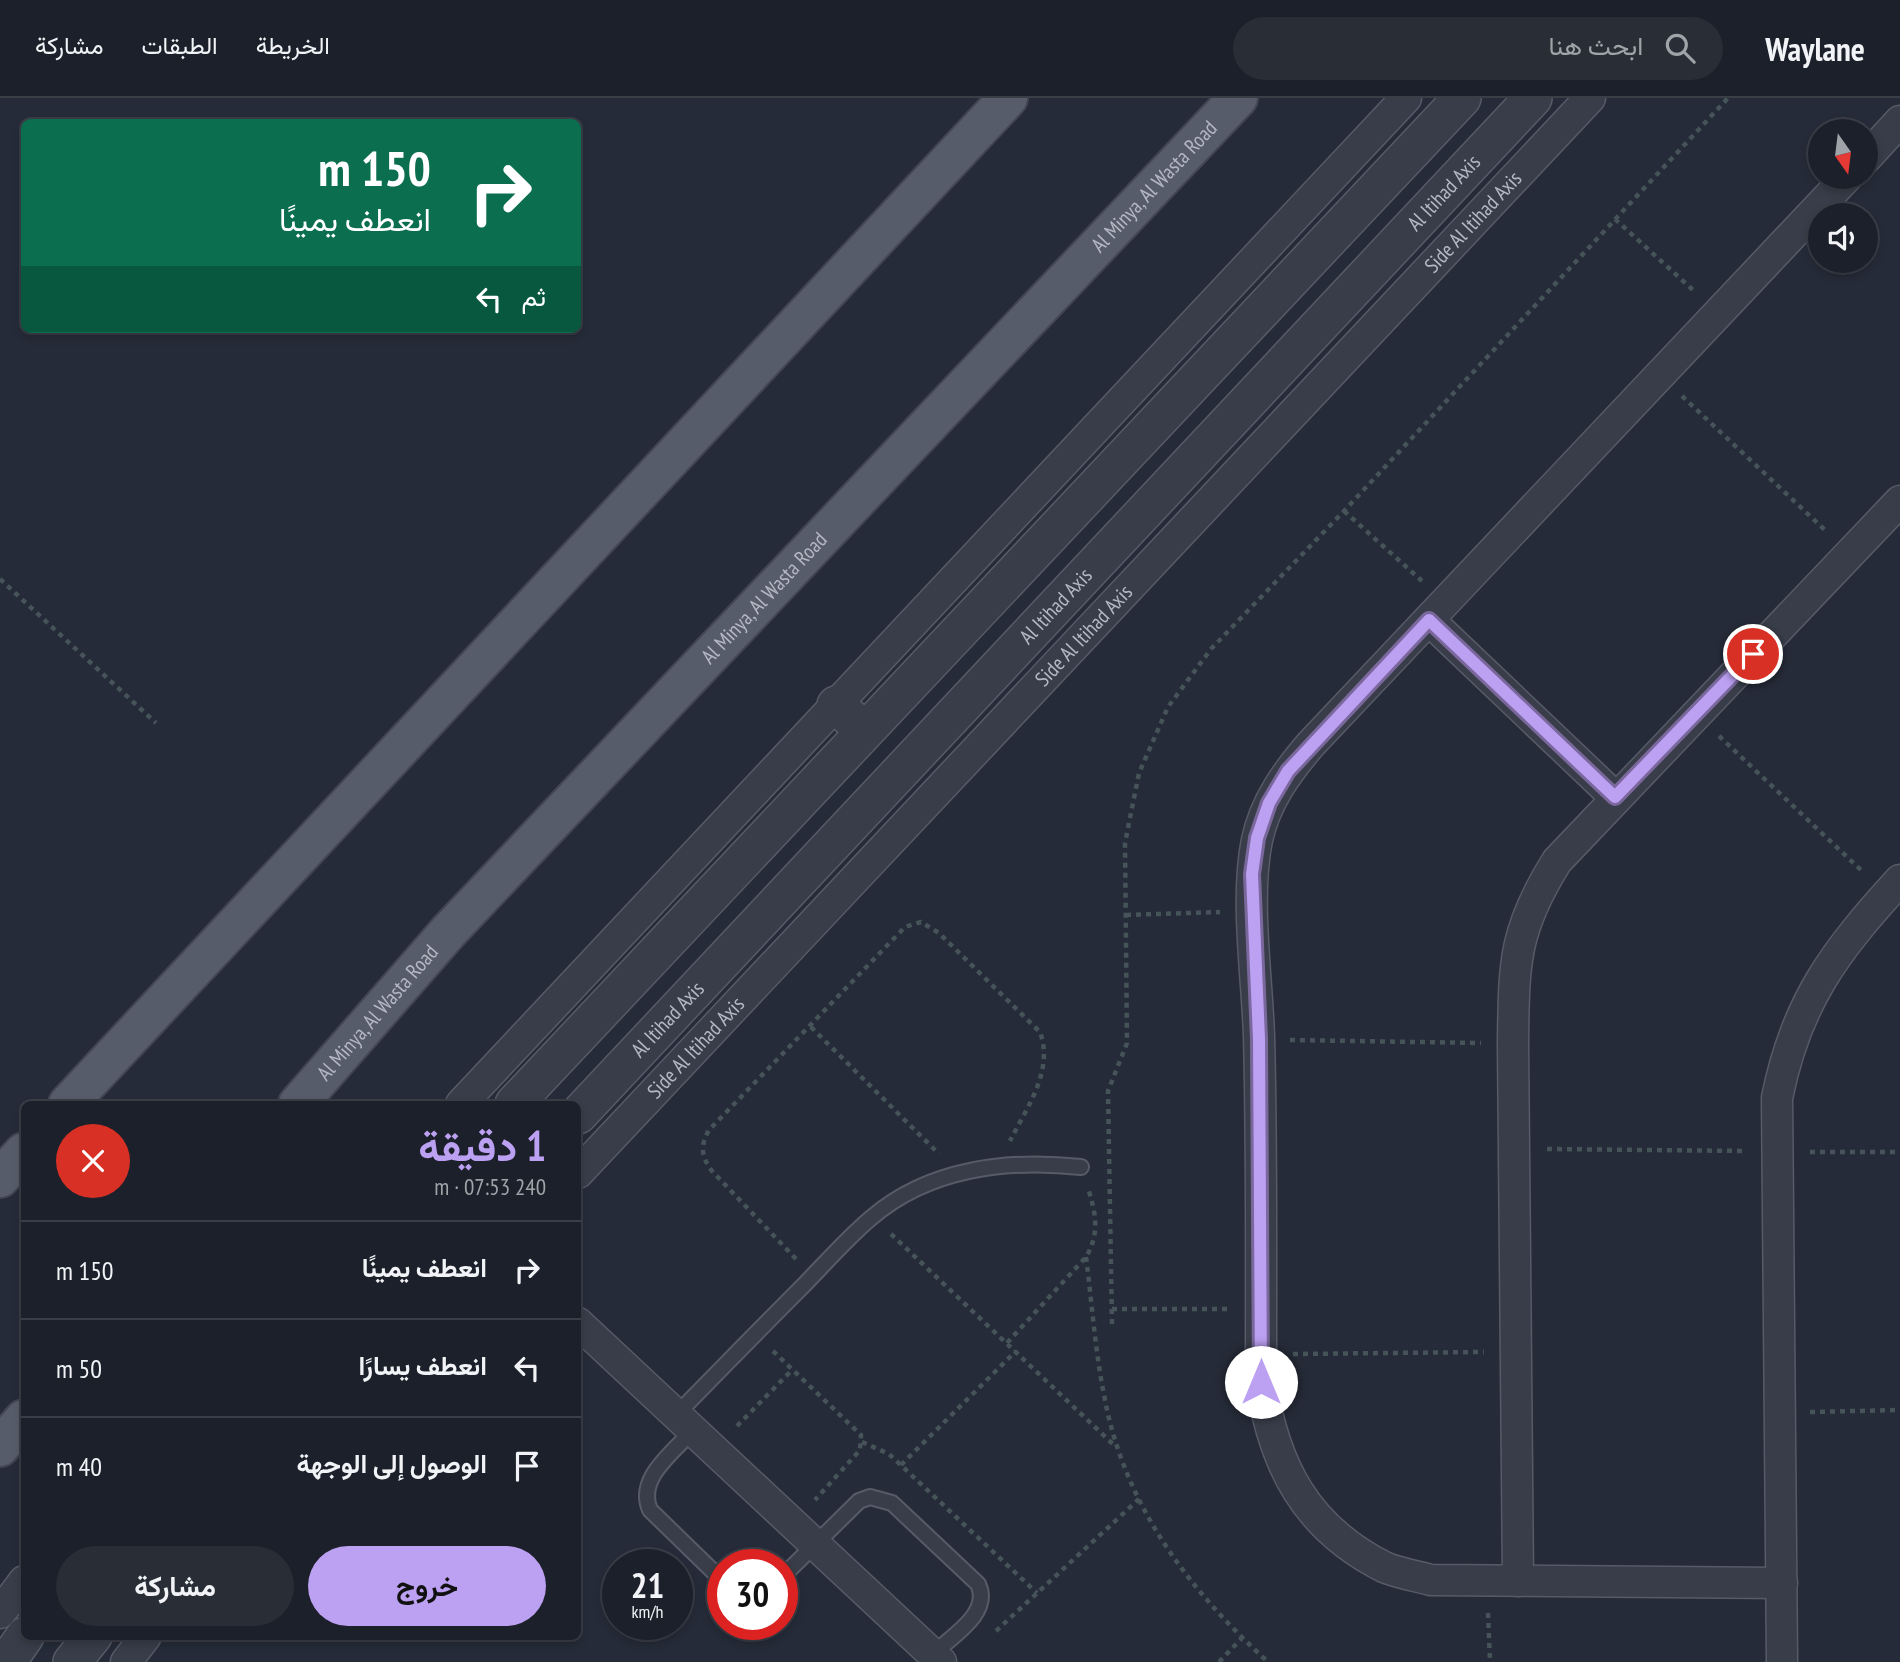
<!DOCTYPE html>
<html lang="ar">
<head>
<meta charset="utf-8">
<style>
  body { margin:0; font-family:"PT Sans Narrow",Vazirmatn,sans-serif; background:#292d36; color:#f1f3f6; direction:rtl; height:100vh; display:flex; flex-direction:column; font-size:26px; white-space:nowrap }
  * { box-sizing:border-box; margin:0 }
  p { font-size:23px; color:#a0a3a8 }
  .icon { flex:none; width:38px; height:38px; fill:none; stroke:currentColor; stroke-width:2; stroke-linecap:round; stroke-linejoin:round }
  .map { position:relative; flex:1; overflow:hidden; direction:ltr }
  .details { position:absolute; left:21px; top:1003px; width:560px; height:539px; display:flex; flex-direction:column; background:#1c202a; border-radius:10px; box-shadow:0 4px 10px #0003,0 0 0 2px #3a3e47; direction:rtl }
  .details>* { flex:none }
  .guide { position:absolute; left:21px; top:21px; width:560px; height:214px; border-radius:10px; box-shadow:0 4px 10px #0003,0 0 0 2px #3a3e47; direction:rtl; background:#0b6e4f; color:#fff; overflow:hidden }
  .needle { width:46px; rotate:166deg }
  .controls { position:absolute; left:1808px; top:21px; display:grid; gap:14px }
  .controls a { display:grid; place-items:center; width:70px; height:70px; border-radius:50%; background:#1c202a; box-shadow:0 4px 10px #0003,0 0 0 2px #3a3e47; font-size:35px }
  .speed { position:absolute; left:602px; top:1451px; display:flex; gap:14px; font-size:35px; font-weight:700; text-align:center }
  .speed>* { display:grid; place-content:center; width:91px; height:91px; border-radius:50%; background:#1c202a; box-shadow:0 4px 10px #0003,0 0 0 2px #3a3e47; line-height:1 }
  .speed small { font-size:18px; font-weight:400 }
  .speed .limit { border:10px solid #d22; background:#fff; color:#111 }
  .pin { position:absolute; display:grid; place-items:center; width:60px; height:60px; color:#fff; margin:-30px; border:4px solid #fff; border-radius:50%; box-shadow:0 2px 7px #0007 }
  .me { position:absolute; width:77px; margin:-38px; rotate:0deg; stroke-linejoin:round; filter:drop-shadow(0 0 5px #0008) }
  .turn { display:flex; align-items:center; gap:24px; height:147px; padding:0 35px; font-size:32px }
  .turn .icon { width:91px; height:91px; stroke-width:2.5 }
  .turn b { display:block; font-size:49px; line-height:60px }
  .then { display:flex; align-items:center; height:66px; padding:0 35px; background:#0003; gap:14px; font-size:26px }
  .round { display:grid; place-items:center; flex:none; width:74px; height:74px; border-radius:37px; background:#292d36 }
  .summary { display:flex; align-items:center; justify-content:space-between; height:119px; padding:0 35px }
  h1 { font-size:42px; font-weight:700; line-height:52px; color:#bca0f2 }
  .action { display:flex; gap:14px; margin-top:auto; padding:14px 35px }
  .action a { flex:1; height:80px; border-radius:42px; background:#bca0f2; color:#111; font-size:28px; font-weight:700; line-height:80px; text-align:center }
  .action a+a { background:#292d36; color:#f1f3f6 }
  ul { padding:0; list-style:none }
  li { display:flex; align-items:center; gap:21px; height:98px; padding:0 35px; border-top:2px solid #3a3e47 }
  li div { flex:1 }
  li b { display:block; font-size:26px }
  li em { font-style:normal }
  header { display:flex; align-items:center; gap:42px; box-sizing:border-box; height:98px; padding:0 35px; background:#1c202a; border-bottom:2px solid #3a3e47 }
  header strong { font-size:33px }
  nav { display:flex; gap:38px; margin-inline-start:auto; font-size:24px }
  .search { width:490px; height:63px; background:#292d36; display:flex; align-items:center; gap:18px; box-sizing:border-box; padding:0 24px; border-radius:38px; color:#a0a3a8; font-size:26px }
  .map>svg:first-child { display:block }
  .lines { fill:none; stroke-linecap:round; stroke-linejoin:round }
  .service-casing { stroke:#565b67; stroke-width:18 }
  .minor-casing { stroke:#565b67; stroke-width:33 }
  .tertiary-casing { stroke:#565b67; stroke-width:40 }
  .primary-casing { stroke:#414652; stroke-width:42 }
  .path { stroke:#465459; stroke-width:4.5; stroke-dasharray:5 5; stroke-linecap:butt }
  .service { stroke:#383d49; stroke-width:14 }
  .minor { stroke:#383d49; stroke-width:30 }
  .tertiary { stroke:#383d49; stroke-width:37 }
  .primary { stroke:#565c69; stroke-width:38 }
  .route-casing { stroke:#7a689d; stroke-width:18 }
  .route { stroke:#bca0f2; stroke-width:12 }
  .labels { text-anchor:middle; stroke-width:6; stroke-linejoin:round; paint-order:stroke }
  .street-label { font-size:21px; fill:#b3b8c4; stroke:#1d222d }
</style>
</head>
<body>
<header>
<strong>Waylane</strong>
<div class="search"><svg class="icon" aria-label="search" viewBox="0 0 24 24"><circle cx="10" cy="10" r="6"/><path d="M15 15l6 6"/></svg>ابحث هنا</div>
<nav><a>الخريطة</a><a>الطبقات</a><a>مشاركة</a></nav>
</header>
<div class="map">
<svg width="1900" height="1564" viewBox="0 0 1900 1564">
  <rect width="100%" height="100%" fill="#252b38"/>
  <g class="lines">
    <g class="service-casing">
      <path id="service" d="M 676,1317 C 717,1275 758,1233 799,1192 C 823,1168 845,1142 871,1120 C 929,1070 1008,1061 1081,1069
        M 693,1332 C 674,1354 636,1380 650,1412 L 723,1483
        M 782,1479 L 859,1403 L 870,1399 L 892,1405 L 978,1486 C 992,1515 952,1538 933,1556"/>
    </g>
    <g class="minor-casing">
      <g id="minor">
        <path d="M 1866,60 L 1900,23"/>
        <path d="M 1429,522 L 1615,699"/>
        <path d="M 461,1006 L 1406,0"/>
        <path id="s1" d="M 578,1075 L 1590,0"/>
        <path d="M 578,1225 L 941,1564"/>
        <path d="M 1518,1483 L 1513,946 C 1514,866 1513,833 1557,763 L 1900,403"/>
        <path d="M 1782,1485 L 1431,1482 C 1416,1478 1398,1475 1384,1469 C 1305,1429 1274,1367 1261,1284 C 1261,1169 1262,1053 1259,938 C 1257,878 1245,800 1257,742 C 1265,704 1287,674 1311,646 L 1847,79"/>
        <path d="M 0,1515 L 24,1483"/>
        <path d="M 126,1564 L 146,1538"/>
        <path d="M 1782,1564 L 1777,1000 C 1796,904 1835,853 1900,782"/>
      </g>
    </g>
    <g class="tertiary-casing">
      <g id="tertiary">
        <path d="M 836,607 L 865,633"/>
        <path d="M 514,1006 L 1462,0"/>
        <path id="s2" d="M 578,1017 L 1533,0"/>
        <path d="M 7,1564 L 25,1538"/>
        <path d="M 72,1564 L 93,1538"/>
      </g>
    </g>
    <g class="primary-casing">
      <g id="primary">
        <path d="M 68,1006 L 1008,0"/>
        <path id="s3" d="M 298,1006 L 448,834 L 1238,0"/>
        <path d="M 0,1080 L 24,1054"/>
        <path d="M 0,1349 L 24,1321"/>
      </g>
    </g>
    <path class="path" d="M 1615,121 L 1694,193
      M 1682,298 L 1826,433
      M 1344,413 L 1422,483
      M 0,481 L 156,625
      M 1719,638 L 1863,774
      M 1126,817 L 1220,814
      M 811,929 L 939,1056
      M 1290,942 L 1481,945
      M 1547,1051 L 1745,1053
      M 1810,1054 L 1900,1054
      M 891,1136 L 1116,1349
      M 1086,1159 C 1092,1205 1095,1252 1104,1297 C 1124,1407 1188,1491 1268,1564
      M 796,1161 L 712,1073 C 701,1058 700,1048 709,1032 L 905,829 L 921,824 L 939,835 L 1040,934 C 1054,973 1027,1009 1010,1043
      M 1112,1211 L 1228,1211
      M 1112,1226 L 1108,993 L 1127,945 L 1125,745 L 1139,675 L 1168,609 L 1211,551 L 1344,413 L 1728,0
      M 1007,1245 L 1086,1159 C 1100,1135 1096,1116 1088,1090
      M 773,1253 L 861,1337 L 860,1352 L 815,1402
      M 1293,1256 L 1484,1254
      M 1810,1314 L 1900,1312
      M 737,1328 L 793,1271
      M 862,1344 L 889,1356 L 1037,1495
      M 901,1367 L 1016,1253
      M 1488,1515 L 1490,1564
      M 996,1533 L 1139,1401
      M 1219,1564 L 1242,1540"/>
    <use href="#service" class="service"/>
    <use href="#minor" class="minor"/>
    <use href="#tertiary" class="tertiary"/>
    <use href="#primary" class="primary"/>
  </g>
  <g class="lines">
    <g class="route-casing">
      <path id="route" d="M 1261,1284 L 1259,941 L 1252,776 L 1257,740 L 1269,705 L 1288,673 L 1429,522 L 1615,699 L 1753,556"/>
    </g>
    <use href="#route" class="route"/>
  </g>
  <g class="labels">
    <g class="street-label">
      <text dy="7" stroke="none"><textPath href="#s3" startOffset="1255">Al Minya, Al Wasta Road</textPath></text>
      <text dy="7" stroke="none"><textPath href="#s2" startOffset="1265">Al Itihad Axis</textPath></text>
      <text dy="7" stroke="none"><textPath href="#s1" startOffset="1306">Side Al Itihad Axis</textPath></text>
      <text dy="7" stroke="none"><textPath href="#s3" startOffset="688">Al Minya, Al Wasta Road</textPath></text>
      <text dy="7" stroke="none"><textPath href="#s2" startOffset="698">Al Itihad Axis</textPath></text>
      <text dy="7" stroke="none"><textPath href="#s1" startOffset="738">Side Al Itihad Axis</textPath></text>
      <text dy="7" stroke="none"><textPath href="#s3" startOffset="121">Al Minya, Al Wasta Road</textPath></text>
      <text dy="7" stroke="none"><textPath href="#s2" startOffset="131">Al Itihad Axis</textPath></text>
      <text dy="7" stroke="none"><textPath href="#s1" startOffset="172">Side Al Itihad Axis</textPath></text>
    </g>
  </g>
</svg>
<div class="controls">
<a><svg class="needle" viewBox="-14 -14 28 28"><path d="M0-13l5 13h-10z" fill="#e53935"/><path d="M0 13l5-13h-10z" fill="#a0a3a8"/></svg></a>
<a><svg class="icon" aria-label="sound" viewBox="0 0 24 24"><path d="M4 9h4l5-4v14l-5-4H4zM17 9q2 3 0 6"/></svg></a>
</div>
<div class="speed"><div>21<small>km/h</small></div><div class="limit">30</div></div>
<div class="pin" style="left:1753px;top:556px;background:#d93025"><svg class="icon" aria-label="arrive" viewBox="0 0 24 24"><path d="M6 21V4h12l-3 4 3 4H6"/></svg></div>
<svg class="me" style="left:1261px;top:1284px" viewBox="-20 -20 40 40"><circle r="19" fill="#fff"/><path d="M0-13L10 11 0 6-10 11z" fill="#bca0f2"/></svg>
<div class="guide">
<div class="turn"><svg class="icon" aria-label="right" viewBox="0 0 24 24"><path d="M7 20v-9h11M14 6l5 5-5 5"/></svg><div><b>150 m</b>انعطف يمينًا</div></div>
<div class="then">ثم<svg class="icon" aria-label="left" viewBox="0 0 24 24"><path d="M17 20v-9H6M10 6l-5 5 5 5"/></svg></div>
</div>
<section class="details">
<div class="summary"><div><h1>1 دقيقة</h1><p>240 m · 07:53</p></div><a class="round" style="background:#d93025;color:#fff"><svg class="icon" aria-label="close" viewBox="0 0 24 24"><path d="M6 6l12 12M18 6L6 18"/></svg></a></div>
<ul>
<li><svg class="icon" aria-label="right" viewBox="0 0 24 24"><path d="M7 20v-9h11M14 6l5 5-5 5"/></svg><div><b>انعطف يمينًا</b></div><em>150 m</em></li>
<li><svg class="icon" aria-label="left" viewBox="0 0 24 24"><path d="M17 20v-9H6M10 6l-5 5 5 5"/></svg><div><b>انعطف يسارًا</b></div><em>50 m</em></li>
<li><svg class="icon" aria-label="arrive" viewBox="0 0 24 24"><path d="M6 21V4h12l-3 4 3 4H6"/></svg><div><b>الوصول إلى الوجهة</b></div><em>40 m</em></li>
</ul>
<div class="action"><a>خروج</a><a>مشاركة</a></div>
</section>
</div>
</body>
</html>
